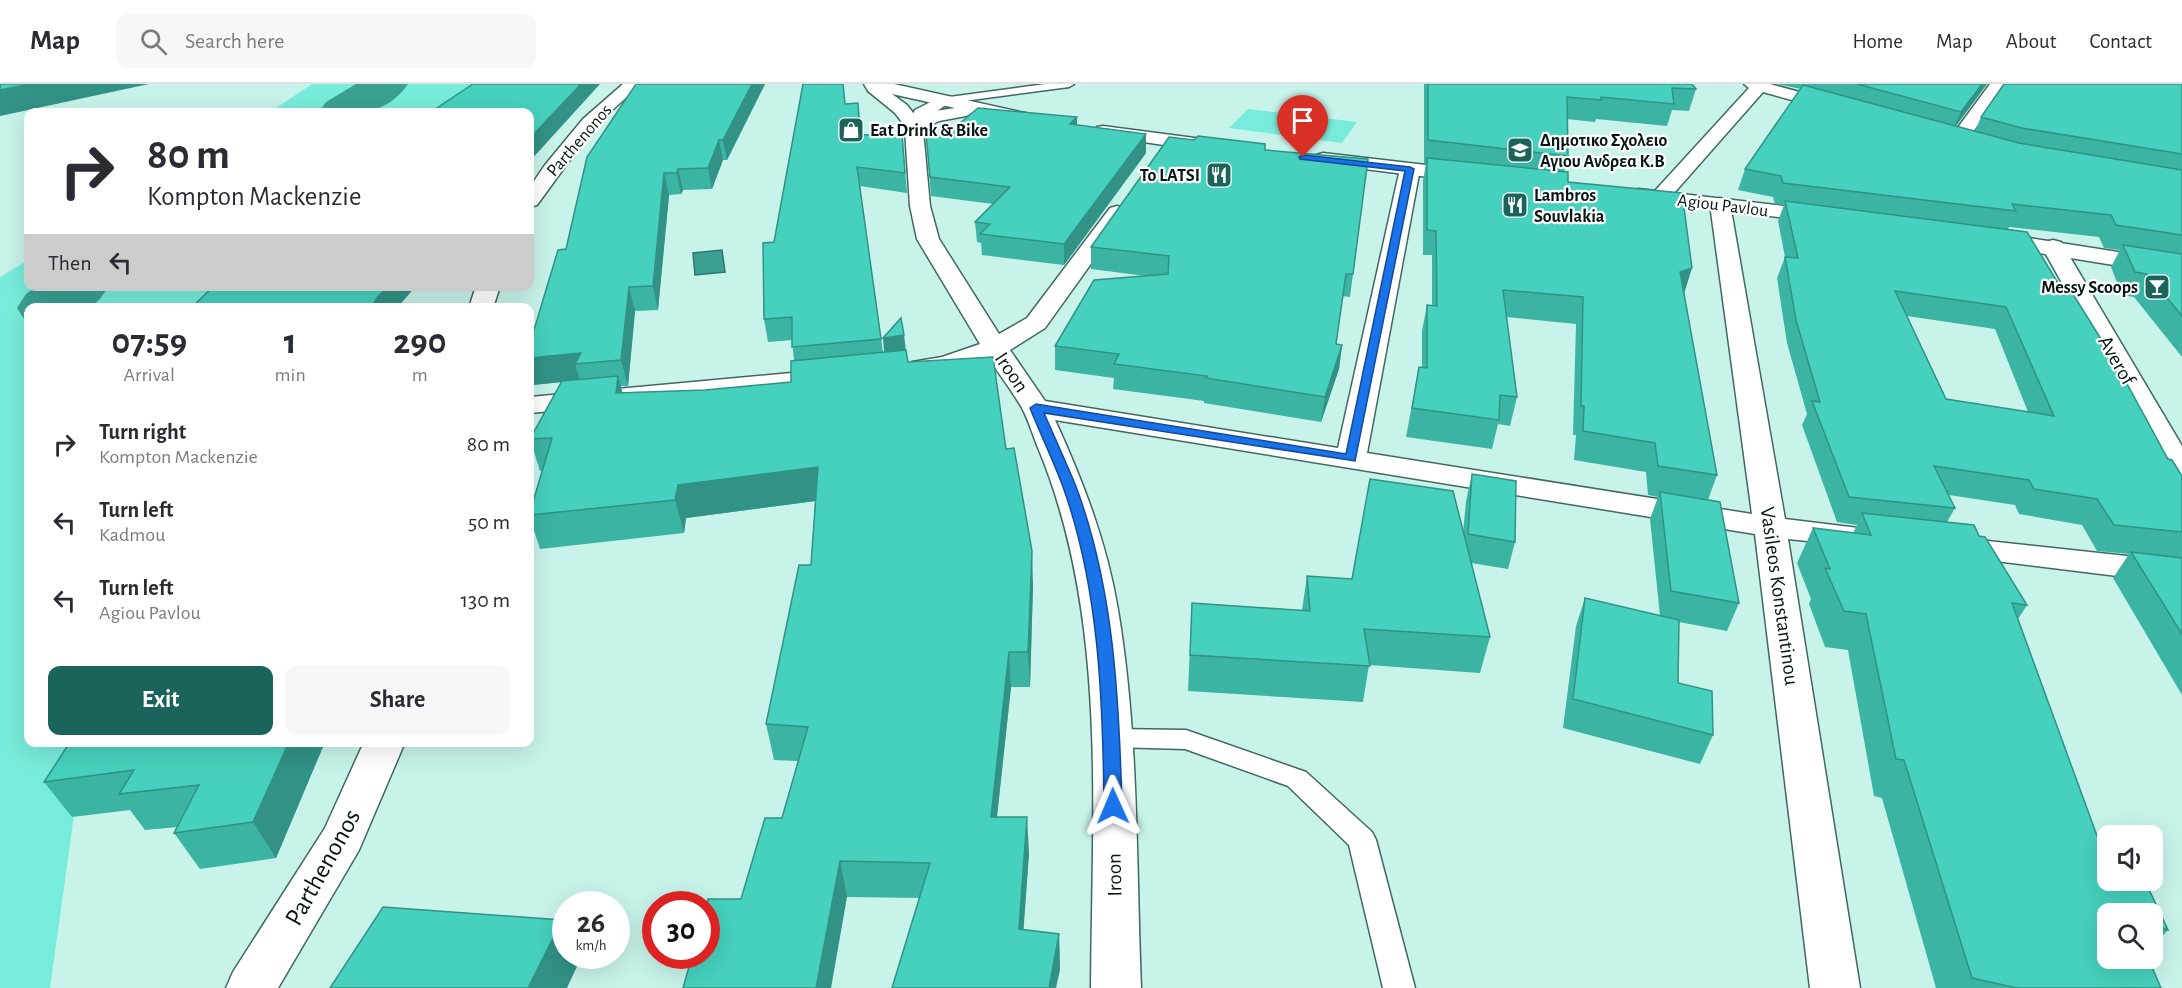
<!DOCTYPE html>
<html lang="en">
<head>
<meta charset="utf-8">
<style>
  body { margin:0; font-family:"Alegreya Sans",sans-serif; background:#f7f7f7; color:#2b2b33; height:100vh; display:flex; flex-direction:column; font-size:22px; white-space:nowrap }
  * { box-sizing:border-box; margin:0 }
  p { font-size:20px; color:#7c7c81 }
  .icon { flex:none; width:33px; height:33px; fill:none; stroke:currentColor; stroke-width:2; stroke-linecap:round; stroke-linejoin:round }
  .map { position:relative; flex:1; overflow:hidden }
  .panel { position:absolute; left:24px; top:219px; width:510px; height:444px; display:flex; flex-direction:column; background:#fff; border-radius:12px; box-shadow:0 6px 24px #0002 }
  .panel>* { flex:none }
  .hud { position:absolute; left:24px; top:24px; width:510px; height:183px; border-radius:12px; box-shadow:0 6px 24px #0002; background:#fff; color:#2b2b33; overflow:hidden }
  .buttons { position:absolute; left:2097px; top:741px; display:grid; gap:12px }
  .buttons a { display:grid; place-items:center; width:66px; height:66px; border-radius:12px; background:#fff; box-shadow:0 6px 24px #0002; font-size:30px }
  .speed { position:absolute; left:552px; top:807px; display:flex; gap:12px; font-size:30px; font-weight:700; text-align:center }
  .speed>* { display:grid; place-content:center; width:78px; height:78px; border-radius:50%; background:#fff; box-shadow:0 6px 24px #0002; line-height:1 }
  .speed small { font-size:15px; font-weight:400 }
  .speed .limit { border:9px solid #d22; background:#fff; color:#111 }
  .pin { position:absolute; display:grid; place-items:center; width:51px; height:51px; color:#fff; margin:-62px -26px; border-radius:50% 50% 50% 0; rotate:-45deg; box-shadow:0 0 6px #0007 }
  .pin .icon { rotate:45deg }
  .me { position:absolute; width:66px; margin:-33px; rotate:359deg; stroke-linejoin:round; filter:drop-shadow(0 0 4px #0008) }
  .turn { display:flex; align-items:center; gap:21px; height:126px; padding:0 24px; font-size:27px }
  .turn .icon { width:78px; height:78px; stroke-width:2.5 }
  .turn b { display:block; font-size:42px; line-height:51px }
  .then { display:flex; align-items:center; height:57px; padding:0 24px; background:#0003; gap:12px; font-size:22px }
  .eta { display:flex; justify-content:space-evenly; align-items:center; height:102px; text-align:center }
  .eta b { font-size:36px; font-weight:700; line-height:42px }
  .cta { display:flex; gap:12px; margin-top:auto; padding:12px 24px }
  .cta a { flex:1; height:69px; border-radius:12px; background:#1b645b; color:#fff; font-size:24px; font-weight:700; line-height:69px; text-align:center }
  .cta a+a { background:#f7f7f7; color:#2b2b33 }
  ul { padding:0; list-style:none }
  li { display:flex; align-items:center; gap:18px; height:78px; padding:0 24px }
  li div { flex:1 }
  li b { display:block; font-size:22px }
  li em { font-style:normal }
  header { display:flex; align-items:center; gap:36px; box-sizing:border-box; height:84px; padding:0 30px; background:#fff; border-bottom:2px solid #e1e1e2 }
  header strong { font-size:28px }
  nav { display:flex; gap:33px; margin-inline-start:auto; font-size:21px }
  .search { width:420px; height:54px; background:#f7f7f7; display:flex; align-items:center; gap:15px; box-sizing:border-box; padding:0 21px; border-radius:12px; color:#7c7c81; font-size:22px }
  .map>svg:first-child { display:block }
  .green { fill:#78ecda }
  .water { fill:#3aa193; stroke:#2a776d; stroke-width:1.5 }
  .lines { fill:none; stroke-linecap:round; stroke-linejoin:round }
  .river { fill:#3aa193; fill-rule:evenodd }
  .service-casing { stroke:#406861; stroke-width:3 }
  .minor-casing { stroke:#406861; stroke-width:3 }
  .secondary-casing { stroke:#406861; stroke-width:3 }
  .service { fill:#fff; fill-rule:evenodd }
  .minor { fill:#fff; fill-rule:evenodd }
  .secondary { fill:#fff; fill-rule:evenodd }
  .wall { fill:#3cb4a3; fill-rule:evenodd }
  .shaded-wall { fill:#319285 }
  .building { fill:#46d1be; stroke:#319285; stroke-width:1.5; fill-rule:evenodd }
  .route { fill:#1a73e8; stroke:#114b97; stroke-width:1.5 }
  .labels { text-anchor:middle; stroke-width:4.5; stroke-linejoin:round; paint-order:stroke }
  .far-poi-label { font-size:18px; font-weight:bold; fill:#061614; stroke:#fff; text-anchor:start }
  .far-street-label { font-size:18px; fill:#061614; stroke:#fff }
  .street-label { font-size:21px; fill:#061614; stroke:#fff }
  .near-street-label { font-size:26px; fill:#061614; stroke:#fff }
</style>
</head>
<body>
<header>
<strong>Map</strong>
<div class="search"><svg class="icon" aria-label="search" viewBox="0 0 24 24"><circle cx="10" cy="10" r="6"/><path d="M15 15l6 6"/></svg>Search here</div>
<nav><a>Home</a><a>Map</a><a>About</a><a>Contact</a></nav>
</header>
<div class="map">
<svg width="2182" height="904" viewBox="0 0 2182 904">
  <rect width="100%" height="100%" fill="#c7f3eb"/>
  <path class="green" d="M 312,0 L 477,0 L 445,28 L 270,28 Z
    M 1248,25 L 1357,38 L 1342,59 L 1229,44 Z
    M 28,176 L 28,202 L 227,203 L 201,223 L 28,224 L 28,658 L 84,659 L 50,904 L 0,904 L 0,193 Z"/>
  <path class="water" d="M 722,166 L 725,188 L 695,191 L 693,169 Z"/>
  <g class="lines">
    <path class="river" d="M 356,0 L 408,0 C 384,34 356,28 319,28 L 326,18 Z
      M 37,202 L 109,202 L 100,215 L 90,224 L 28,224 L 28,238 L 26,238 L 17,224 L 26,210 Z"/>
    <g class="service-casing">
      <path id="service" d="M 1045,0 L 1074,0 L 1069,3 L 942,20 L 937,17 L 942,14 Z
        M 1112,645 L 1186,646 L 1306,688 L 1372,748 L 1376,756 L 1415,904 L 1383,904 L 1349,761 L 1288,702 L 1185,665 L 1112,663 L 1103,661 L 1099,654 L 1103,647 Z"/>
    </g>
    <g class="minor-casing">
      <path id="minor" d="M 623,0 L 641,0 L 609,29 L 583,58 L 537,121 L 530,123 L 530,103 L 545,81 L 583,35 Z
        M 1744,0 L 1770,0 L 1844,20 L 1847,24 L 1844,28 L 1838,29 L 1763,8 L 1667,117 L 1660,119 L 1653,117 L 1650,113 L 1653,109 L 1749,4 Z
        M 1990,0 L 2006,0 L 1964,61 L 1950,61 L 1948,57 Z
        M 942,12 L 948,13 L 951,17 L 929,33 L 923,46 L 930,122 L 939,155 L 999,250 L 1027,234 L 1110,124 L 1117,122 L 1124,124 L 1128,128 L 1045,244 L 1010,266 L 1045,317 L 1338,364 L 1400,85 L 1403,81 L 1417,81 L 1420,85 L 1367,369 L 1752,430 L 1710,120 L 1713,116 L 1720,114 L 1727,116 L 1730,120 L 1785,435 L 1867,445 L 1872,452 L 1867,459 L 1855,462 L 1788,455 L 1860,904 L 1810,904 L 1755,450 L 1055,336 C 1083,397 1107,459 1118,526 C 1139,650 1136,778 1141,904 L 1091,904 C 1092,725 1108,534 1039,366 C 1033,352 1029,337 1022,324 C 1012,307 1000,291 989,275 C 965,282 936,296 912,290 L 908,284 L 912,278 L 942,273 L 980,260 L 917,155 L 910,122 L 905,46 L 915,26 Z
        M 2053,156 L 2061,158 L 2064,163 L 2182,362 L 2182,397 L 2171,395 L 2167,388 L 2042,163 L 2045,158 Z
        M 476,202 L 500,202 L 493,224 L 469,224 Z
        M 834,285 L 844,287 L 848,293 L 844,299 L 530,329 L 530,313 Z
        M 1951,453 L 2182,478 L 2182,500 L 1939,470 L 1934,463 L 1939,456 Z
        M 364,658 L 405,658 L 359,766 L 278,904 L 226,904 L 233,888 L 325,744 Z"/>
    </g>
    <g class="secondary-casing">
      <path id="secondary" d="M 864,0 L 894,0 L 1020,28 L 1026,29 L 1029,33 L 1026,37 L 1020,38 L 974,28 L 966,32 L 939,37 L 920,46 L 908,46 L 895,29 L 868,7 ZM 892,10 L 955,24 L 928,28 L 917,34 L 907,21 Z
        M 1103,42 L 1210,56 L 1217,58 L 1219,62 L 1217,66 L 1210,68 L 1097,51 L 1094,47 L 1097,43 Z
        M 1323,69 L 1469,86 L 1476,88 L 1479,92 L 1476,96 L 1469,98 L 1316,79 L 1313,75 L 1316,71 Z
        M 1639,105 L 1827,127 L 1835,128 L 1838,133 L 1835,138 L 1827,139 L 1632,115 L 1629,111 L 1632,107 Z
        M 1991,148 L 2182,178 L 2182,192 L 1983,160 L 1980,155 L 1983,150 Z"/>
    </g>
    <use href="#service" class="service"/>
    <use href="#minor" class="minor"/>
    <use href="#secondary" class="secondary"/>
  </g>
  <path class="wall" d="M 765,0 L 727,76 L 723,76 L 712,105 L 683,106 L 681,110 L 669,111 L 658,226 L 635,227 L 628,302 L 621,302 L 622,309 L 705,306 L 791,298 L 794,276 L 792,256 L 768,258 L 764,235 L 774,158 L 845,20 L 860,37 L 861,51 L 902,50 L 907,109 L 860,102 L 883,268 L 906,266 L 908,278 L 1006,365 L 1033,501 L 1030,603 L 1011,603 L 997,733 L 1029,769 L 1023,846 L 1059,850 L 1060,886 L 919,814 L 847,813 L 741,815 L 782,734 L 798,677 L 774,676 L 766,640 L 811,481 L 815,417 L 686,434 L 684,449 L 540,465 L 530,434 L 530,428 L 542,387 L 540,387 L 530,355 L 562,298 L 533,301 L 530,290 L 530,259 L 566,165 Z
    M 1424,0 L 1692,0 L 1696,5 L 1689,27 L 1672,26 L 1667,42 L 1596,35 L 1595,38 L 1567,35 L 1568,72 L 1564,88 L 1568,98 L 1684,210 L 1717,391 L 1708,416 L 1739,519 L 1727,547 L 1679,538 L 1678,599 L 1713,651 L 1700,680 L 1563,644 L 1576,542 L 1585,514 L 1660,532 L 1650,435 L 1658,413 L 1648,411 L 1646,388 L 1574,376 L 1576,351 L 1573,351 L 1576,240 L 1506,233 L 1517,313 L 1510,342 L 1498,340 L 1492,365 L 1406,353 L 1419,283 L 1422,284 L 1422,247 L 1427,221 L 1432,221 L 1432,171 L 1423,171 L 1423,96 L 1426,80 L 1424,80 Z
    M 1777,0 L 1987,0 L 1956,42 L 1975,47 L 1981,33 L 2004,0 L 2182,0 L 2182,273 L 2134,213 L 2122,211 L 2111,183 L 2120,166 L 2104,164 L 2099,153 L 2009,143 L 2008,145 L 2027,148 L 2064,209 L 2073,210 L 2114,276 L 2168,375 L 2172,376 L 2182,392 L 2182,611 L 2113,494 L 2129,470 L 2097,467 L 2082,441 L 2019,430 L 2015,421 L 1949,411 L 1955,424 L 1947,438 L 1974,441 L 1979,452 L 1985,453 L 2027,521 L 2018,535 L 2108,782 L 2108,796 L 2145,797 L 2168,846 L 2152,863 L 2152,830 L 2108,830 L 2108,874 L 2148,874 L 2161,904 L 1936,904 L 1882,714 L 1874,712 L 1848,566 L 1825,563 L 1809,520 L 1811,515 L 1797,479 L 1813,444 L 1853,449 L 1857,441 L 1837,438 L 1802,341 L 1807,330 L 1787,259 L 1777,194 L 1785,173 L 1778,137 L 1784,121 L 1775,120 L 1773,113 L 1738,106 L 1745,85 L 1801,5 ZM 1907,232 L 1995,245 L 2028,328 L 1946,315 Z
    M 1077,33 L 1077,41 L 1146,50 L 1146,69 L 1064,181 L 982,171 L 981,159 L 977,158 L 975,138 L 993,120 L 931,112 L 926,50 L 948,49 Z
    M 1265,66 L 1368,75 L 1350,213 L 1342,212 L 1336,260 L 1342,261 L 1339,285 L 1321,338 L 1204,319 L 1204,317 L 1113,305 L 1114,294 L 1055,286 L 1055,262 L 1146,192 L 1091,185 L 1091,163 Z
    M 1472,390 L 1515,458 L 1508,485 L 1471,479 L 1490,553 L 1480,589 L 1369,581 L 1363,618 L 1188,607 L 1192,519 L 1302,526 L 1307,492 L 1352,495 L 1463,449 L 1466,417 Z
    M 325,658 L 276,774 L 200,785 L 174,749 L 177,743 L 145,746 L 130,726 L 72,733 L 44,698 Z"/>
  <path class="shaded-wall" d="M 30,0 L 149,0 L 0,32 L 0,6 Z
    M 581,0 L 600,0 L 530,77 L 530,54 Z
    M 752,0 L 765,0 L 727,76 L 723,56 Z
    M 1982,0 L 1987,0 L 1952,47 L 1961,28 Z
    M 858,19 L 860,37 L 862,70 L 860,51 Z
    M 1077,33 L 1077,51 L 1070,40 Z
    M 1146,50 L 1146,69 L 1064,181 L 1064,160 Z
    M 719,56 L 723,76 L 712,105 L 708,84 Z
    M 678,85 L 683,106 L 681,110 L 677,89 Z
    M 664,89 L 669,111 L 658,226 L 653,202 Z
    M 1692,184 L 1684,210 L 1680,188 Z
    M 388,202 L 416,202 L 397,224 L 372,224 L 376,215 Z
    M 629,203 L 635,227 L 628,302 L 621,276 Z
    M 904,251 L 907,275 L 885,278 L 883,254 Z
    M 1342,261 L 1339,285 L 1321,338 L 1325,313 Z
    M 581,269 L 575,280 L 580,296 L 533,301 L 530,290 L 530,274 Z
    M 618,292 L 626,322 L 616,309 Z
    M 818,383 L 823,416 L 686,434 L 684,449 L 675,416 L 678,401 Z
    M 1032,467 L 1033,501 L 1030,603 L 1028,568 Z
    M 1009,568 L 1011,603 L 993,768 L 991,733 Z
    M 289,658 L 325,658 L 276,774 L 253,738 Z
    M 1027,733 L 1029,769 L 1021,881 L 1019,845 Z
    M 840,777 L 847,813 L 831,904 L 816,904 Z
    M 562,836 L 566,843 L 566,872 L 578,872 L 580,876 L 567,904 L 528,904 Z
    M 1059,850 L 1060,886 L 1056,904 L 1049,904 Z"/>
  <path class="building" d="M 0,0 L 30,0 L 0,6 Z
    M 473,0 L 581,0 L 530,54 L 530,28 L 431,28 Z
    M 636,0 L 752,0 L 723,56 L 719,56 L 708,84 L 678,85 L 677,89 L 664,89 L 653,202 L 629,203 L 621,276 L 575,280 L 581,269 L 530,274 L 530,259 L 558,166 L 566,165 L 587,73 Z
    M 803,0 L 843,0 L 845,20 L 858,19 L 860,51 L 902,50 L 905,89 L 857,83 L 881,255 L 792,263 L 792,233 L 764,235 L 763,159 L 774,158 Z
    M 1428,0 L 1692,0 L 1696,5 L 1672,4 L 1674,20 L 1601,13 L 1601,16 L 1567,13 L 1568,72 L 1428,56 Z
    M 1857,0 L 1982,0 L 1961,28 Z
    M 2004,0 L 2182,0 L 2182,70 L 2022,44 L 1981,33 Z
    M 1803,1 L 2019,59 L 2182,86 L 2182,151 L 2116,141 L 2111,131 L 2012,120 L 2016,127 L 1783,99 L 1781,92 L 1745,85 Z
    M 978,24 L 1077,33 L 1070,40 L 1146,50 L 1064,160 L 980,150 L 990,140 L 975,138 L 1010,103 L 930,93 L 926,50 L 948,49 Z
    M 1198,52 L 1265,60 L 1265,66 L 1368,75 L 1353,190 L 1346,190 L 1336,260 L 1342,261 L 1325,313 L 1206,294 L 1207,292 L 1114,280 L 1119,270 L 1055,262 L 1094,196 L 1168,190 L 1169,172 L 1091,163 L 1169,53 L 1194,56 Z
    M 1427,74 L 1568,88 L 1568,98 L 1682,109 L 1692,184 L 1680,188 L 1717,391 L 1658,382 L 1655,359 L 1583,347 L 1584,322 L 1581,322 L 1583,213 L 1503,206 L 1517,313 L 1500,311 L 1499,336 L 1412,324 L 1419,283 L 1427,284 L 1427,221 L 1437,222 L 1436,147 L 1427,146 Z
    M 1785,117 L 2027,148 L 2064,209 L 2073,210 L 2114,276 L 2168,375 L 2172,376 L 2182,392 L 2182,448 L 2114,441 L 2097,415 L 2034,405 L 2029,396 L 1934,382 L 1955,424 L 1849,413 L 1812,317 L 1820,318 L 1796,236 L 1785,173 L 1798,174 ZM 1895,207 L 2006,223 L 2054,332 L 1946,315 Z
    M 2123,161 L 2182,170 L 2182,232 L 2147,190 L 2135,188 Z
    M 214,202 L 388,202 L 376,215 L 372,224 L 191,224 Z
    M 901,234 L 904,251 L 883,254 Z
    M 906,266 L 908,278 L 993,273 L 1006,365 L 1014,364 L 1032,467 L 1028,568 L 1009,568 L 991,733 L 1027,733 L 1019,845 L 1059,850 L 1049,904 L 892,904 L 930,779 L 840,777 L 816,904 L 683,904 L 692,872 L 706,872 L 706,821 L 708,815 L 741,815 L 765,734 L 782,734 L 808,643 L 766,640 L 799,481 L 811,481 L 818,383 L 678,401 L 675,416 L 530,431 L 530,428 L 552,354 L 530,355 L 562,297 L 618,292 L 616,309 L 705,306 L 791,298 L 791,277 Z
    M 1472,390 L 1516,397 L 1515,458 L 1468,450 Z
    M 1370,395 L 1453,407 L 1490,553 L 1364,545 L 1370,582 L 1190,571 L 1192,519 L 1310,527 L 1307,492 L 1352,495 Z
    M 1660,408 L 1720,418 L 1739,519 L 1671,507 Z
    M 1862,429 L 1974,441 L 1979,452 L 1985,453 L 2027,521 L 2012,519 L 2108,782 L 2108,796 L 2145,797 L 2168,846 L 2152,842 L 2152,830 L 2108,830 L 2108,874 L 2148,874 L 2161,904 L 2017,904 L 1972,894 L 1904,676 L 1896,675 L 1866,530 L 1844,527 L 1825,484 L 1830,485 L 1813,444 L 1871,451 Z
    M 2131,468 L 2182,474 L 2182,550 Z
    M 1585,514 L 1679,536 L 1678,599 L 1712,607 L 1713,651 L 1573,615 Z
    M 70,658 L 289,658 L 253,738 L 174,749 L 199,701 L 119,710 L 134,686 L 44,698 Z
    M 383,823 L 562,836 L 528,904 L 330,904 Z"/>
  <path class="route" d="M 1303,71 L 1410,83 L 1414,85 L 1355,377 L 1044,329 C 1054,352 1065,376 1075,400 C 1114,502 1119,615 1122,722 L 1119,727 L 1113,729 L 1106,727 L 1104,722 C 1103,615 1099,501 1062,400 C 1052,374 1040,349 1030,324 L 1036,320 L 1346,370 L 1405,87 L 1300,75 L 1299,73 Z"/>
  <defs>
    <g id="shop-square" transform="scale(1.35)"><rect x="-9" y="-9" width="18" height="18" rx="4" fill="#1b645b" stroke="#fff"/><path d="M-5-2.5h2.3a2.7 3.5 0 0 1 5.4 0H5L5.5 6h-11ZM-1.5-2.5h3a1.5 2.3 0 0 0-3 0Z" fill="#fff"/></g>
    <g id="school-square" transform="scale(1.35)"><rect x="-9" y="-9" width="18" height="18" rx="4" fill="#1b645b" stroke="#fff"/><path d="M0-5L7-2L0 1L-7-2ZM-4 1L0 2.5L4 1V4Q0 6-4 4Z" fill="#fff"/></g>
    <g id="restaurant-square" transform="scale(1.35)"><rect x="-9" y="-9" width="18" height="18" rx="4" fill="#1b645b" stroke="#fff"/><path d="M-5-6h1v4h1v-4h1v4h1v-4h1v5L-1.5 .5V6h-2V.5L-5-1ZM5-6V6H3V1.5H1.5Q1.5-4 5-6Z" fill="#fff"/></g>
    <g id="bar-square" transform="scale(1.35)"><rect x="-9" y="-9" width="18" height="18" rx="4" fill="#1b645b" stroke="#fff"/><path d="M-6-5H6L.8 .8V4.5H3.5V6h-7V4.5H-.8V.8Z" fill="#fff"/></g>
  </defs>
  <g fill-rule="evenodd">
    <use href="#shop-square" x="851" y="46"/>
    <use href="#school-square" x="1520" y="66"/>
    <use href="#restaurant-square" x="1219" y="91"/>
    <use href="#restaurant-square" x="1515" y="121"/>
    <use href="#bar-square" x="2157" y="203"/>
  </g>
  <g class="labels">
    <g class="far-poi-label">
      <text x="870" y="52">Eat Drink &amp; Bike</text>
      <text x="1540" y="62">Δημοτικο Σχολειο<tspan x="1540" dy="21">Αγιου Ανδρεα Κ.Β</tspan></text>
      <text x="1200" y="97" text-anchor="end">To LATSI</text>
      <text x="1534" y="117">Lambros<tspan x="1534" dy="21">Souvlakia</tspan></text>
      <text x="2138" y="209" text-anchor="end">Messy Scoops</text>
    </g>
    <g class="far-street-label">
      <text transform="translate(579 56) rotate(-49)" y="6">Parthenonos</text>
      <text transform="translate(1723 121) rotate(7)" y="6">Agiou Pavlou</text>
    </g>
    <g class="street-label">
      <text transform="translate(2117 276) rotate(60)" y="7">Averof</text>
      <text transform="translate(1012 288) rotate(56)" y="7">Iroon</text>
      <text transform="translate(1780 512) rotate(82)" y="7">Vasileos Konstantinou</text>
      <text transform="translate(1114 791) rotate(-91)" y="7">Iroon</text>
    </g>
    <g class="near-street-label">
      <text transform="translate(322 783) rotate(-61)" y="9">Parthenonos</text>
    </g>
  </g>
</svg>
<div class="buttons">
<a><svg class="icon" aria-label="sound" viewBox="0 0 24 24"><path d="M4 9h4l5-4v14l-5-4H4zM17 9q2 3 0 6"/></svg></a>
<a><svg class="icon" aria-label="search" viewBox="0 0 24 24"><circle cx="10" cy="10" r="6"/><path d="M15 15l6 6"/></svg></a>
</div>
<div class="speed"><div>26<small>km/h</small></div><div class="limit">30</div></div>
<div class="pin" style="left:1303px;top:73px;background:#d93025"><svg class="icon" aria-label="arrive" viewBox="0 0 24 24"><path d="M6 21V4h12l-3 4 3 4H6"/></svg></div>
<svg class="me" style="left:1113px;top:722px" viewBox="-20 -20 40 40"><path d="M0-17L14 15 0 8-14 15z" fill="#1a73e8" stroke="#fff" stroke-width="4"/></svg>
<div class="hud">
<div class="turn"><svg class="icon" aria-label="right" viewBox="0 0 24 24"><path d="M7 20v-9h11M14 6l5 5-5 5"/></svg><div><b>80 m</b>Kompton Mackenzie</div></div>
<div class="then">Then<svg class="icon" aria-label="left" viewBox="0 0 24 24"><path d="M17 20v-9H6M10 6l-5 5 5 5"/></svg></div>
</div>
<section class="panel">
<div class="eta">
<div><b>07:59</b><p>Arrival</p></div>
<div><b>1</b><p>min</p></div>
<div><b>290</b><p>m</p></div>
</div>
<ul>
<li><svg class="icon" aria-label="right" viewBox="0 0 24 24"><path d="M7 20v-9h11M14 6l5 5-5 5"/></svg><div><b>Turn right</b><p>Kompton Mackenzie</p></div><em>80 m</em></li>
<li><svg class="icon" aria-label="left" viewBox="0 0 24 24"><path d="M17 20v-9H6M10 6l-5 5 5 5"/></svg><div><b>Turn left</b><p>Kadmou</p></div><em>50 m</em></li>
<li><svg class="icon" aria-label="left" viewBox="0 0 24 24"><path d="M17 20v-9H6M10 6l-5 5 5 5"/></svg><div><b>Turn left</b><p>Agiou Pavlou</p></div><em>130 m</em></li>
</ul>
<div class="cta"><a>Exit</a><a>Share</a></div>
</section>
</div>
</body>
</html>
